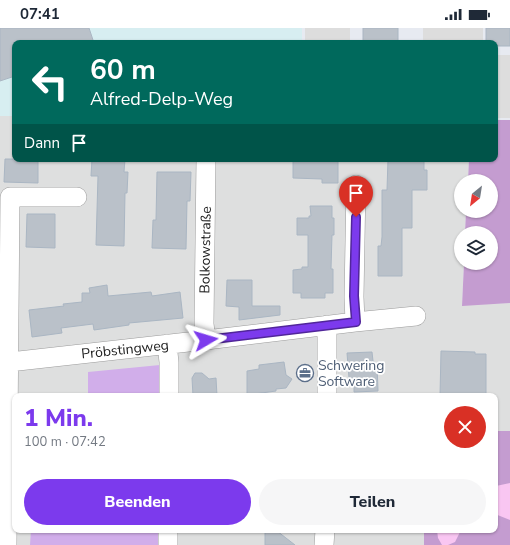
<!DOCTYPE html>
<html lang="de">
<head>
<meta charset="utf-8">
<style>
  body { margin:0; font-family:"Nunito Sans",sans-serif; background:#f6f6f7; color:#1f2937; height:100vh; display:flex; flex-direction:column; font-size:15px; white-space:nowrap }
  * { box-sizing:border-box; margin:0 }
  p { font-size:13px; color:#747a83 }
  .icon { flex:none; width:22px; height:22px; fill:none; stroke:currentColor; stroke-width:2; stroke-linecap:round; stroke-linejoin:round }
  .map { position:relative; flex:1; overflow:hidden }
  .panel { position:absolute; left:12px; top:365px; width:486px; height:140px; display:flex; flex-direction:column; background:#fff; border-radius:8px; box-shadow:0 1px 3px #0004 }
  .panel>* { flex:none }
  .banner { position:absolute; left:12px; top:12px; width:486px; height:122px; border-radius:8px; box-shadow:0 1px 3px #0004; background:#00695c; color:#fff; overflow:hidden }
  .needle { width:26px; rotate:210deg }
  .fabs { position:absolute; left:454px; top:146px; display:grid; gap:8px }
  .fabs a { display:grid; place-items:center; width:44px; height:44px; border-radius:50%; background:#fff; box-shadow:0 1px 3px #0004; font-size:20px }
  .pin { position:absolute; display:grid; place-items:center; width:34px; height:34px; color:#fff; margin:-41px -17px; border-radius:50% 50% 50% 0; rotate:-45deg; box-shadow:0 0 4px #0007 }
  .pin .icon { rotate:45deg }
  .me { position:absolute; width:44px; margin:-22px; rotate:83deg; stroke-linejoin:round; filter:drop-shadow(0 0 3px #0008) }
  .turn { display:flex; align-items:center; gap:14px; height:84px; padding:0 12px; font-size:18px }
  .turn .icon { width:52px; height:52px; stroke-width:2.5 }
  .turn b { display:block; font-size:28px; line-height:34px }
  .then { display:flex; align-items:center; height:38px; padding:0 12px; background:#0003; gap:8px; font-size:15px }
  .round { display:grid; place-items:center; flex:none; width:42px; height:42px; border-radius:21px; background:#f6f6f7 }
  .summary { display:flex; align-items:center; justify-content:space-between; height:68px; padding:0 12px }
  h1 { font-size:24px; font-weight:800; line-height:30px; color:#7c3aed }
  .cta { display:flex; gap:8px; margin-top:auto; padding:8px 12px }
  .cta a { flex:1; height:46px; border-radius:24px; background:#7c3aed; color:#fff; font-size:16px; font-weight:800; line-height:46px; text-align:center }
  .cta a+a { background:#f6f6f7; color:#1f2937 }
  .status { display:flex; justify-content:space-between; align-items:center; height:28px; padding:0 20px; background:#fff; direction:ltr }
  .status svg { height:11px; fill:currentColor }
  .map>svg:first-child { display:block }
  .residential { fill:#dedfdf }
  .commercial { fill:#d7eef1 }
  .grass { fill:#d1aeea }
  .forest { fill:#c49cd0 }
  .park { fill:#f9c6f2 }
  .parking { fill:#ddd }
  .building { fill:#bac1c9; stroke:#aab6c3 }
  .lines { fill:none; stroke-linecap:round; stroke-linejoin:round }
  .minor-casing { stroke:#9b9b9b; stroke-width:20 }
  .minor { stroke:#fff; stroke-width:19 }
  .route-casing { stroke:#51269a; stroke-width:10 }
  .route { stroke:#7c3aed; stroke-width:7 }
  .labels { text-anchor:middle; stroke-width:3.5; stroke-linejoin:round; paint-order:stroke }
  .street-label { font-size:14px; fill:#212121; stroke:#fff }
  .service-label { font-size:14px; fill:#4e5e75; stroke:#fff; text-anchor:start }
</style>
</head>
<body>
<div class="status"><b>07:41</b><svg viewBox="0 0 49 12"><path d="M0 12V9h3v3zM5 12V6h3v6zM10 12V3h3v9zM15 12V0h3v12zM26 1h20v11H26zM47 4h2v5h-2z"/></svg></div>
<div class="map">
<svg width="510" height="517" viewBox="0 0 510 517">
  <rect width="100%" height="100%" fill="#e7eaf1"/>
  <path class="residential" d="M 0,88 L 15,88 L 15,131 L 469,131 L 468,153 L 461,153 L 461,183 L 466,183 L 465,205 L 461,205 L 461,235 L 464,235 L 462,277 L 510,275 L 510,403 L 495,403 L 495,368 L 15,368 L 15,502 L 424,502 L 424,517 L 0,517 Z"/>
  <path class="commercial" d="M 0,0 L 302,0 L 302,15 L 15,15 L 15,88 L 0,88 Z"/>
  <path class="grass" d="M 160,337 L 160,368 L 88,368 L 88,344 Z
    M 31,502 L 159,502 L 159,517 L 30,517 Z"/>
  <path class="forest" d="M 495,92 L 510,92 L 510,275 L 462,278 L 464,235 L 491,235 L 491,205 L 465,205 L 466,183 L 491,183 L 491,153 L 468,153 L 469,131 L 495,131 Z
    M 495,403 L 510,403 L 510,517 L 424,517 L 424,502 L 495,502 Z"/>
  <path class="park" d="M 495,444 L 496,458 L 510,455 L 510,492 L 495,486 Z
    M 437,502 L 461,502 L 455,514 L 448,517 L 442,517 L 438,510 Z"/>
  <path class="parking" d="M 305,0 L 350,0 L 350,15 L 305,15 Z
    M 423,0 L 483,0 L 483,15 L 423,15 Z
    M 495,27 L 510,27 L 510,90 L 495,90 Z"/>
  <path class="building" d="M 0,0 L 89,0 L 94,15 L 15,15 L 15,48 L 0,53 Z
    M 363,0 L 398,0 L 398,15 L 363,15 Z
    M 486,0 L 510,0 L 510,18 L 495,18 L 495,15 L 486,15 Z
    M 5,131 L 38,131 L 38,155 L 4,154 Z
    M 92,131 L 125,131 L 124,144 L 128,144 L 127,165 L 125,165 L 124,218 L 96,217 L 98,148 L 91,148 Z
    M 293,131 L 338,131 L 338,155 L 322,155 L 322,151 L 293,150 Z
    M 388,131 L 424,131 L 424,142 L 427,142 L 427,162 L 412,162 L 412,200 L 402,200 L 402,248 L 378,248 L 378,218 L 381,218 L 382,209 L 382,162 L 387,162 Z
    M 157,144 L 191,144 L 190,173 L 187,173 L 186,221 L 152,220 L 153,192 L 156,192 Z
    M 310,178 L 332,178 L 332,190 L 334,190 L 334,207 L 332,207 L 331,241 L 333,241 L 333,265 L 325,265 L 325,270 L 301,270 L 301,265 L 293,265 L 293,242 L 302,241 L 302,239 L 308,239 L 308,207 L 297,207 L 297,190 L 309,190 L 309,188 L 311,188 Z
    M 27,186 L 55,186 L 55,220 L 26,219 Z
    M 227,252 L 252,252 L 252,278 L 280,278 L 280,287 L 239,292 L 239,279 L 226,278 Z
    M 107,257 L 108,268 L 151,264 L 152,268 L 180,264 L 183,290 L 129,295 L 129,297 L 94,302 L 93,296 L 61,300 L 62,305 L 32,309 L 29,282 L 64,278 L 63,276 L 82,274 L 82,265 L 90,265 L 89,260 Z
    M 441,323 L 475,324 L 475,326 L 486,326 L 486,368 L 440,368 Z
    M 372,324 L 373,333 L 377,336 L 378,363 L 354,364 L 354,350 L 349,350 L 347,325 Z
    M 284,334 L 286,347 L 292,351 L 286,360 L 276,361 L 276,363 L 247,367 L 247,343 L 259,341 L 259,337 Z
    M 195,345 L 202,345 L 209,351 L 216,350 L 217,368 L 193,368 L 192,350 Z
    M 277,503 L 295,517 L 265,517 L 265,504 Z"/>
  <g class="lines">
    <g class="minor-casing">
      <path id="minor" d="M 206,131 L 204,296 L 206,312
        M 355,294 L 354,269 L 356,157
        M 327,297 L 327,368
        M 167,316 L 169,334 L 169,368
        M 0,335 L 206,312 L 355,294 L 416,288
        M 168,502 L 168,517
        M 7,517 L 10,169 L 77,169
        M 324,517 L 325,502"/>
    </g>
    <use href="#minor" class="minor"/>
  </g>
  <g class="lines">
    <g class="route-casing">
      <path id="route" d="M 206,312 L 356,294 L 354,268 L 356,189"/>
    </g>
    <use href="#route" class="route"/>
  </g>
  <defs>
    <g id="office-ring" transform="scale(0.9)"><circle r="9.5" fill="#fff" stroke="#5c6f8a" stroke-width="1.5"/><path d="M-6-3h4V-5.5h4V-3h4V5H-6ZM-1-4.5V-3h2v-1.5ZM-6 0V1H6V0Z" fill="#5c6f8a"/></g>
  </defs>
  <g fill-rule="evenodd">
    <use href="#office-ring" x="305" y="345"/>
  </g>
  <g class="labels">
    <g class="street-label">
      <text transform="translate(205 222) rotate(-89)" y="5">Bolkowstraße</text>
      <text transform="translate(125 321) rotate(-6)" y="5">Pröbstingweg</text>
    </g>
    <g class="service-label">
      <text x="318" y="342">Schwering<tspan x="318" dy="16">Software</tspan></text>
    </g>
  </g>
</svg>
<div class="fabs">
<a><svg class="needle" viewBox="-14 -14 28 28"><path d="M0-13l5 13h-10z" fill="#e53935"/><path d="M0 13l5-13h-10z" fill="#747a83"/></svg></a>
<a><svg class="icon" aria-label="layers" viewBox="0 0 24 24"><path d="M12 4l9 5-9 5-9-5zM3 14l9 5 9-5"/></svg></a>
</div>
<div class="pin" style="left:356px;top:189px;background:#d93025"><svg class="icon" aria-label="arrive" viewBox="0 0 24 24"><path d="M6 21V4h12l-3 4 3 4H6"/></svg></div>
<svg class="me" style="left:206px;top:312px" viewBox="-20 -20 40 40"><path d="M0-17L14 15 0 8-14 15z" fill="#7c3aed" stroke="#fff" stroke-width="4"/></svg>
<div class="banner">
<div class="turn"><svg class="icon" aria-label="left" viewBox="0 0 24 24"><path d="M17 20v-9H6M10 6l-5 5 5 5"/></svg><div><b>60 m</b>Alfred-Delp-Weg</div></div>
<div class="then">Dann<svg class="icon" aria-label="arrive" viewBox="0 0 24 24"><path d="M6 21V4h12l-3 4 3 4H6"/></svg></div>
</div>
<section class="panel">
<div class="summary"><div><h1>1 Min.</h1><p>100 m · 07:42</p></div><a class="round" style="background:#d93025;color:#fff"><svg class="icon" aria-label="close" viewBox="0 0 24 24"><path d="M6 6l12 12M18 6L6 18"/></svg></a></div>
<div class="cta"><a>Beenden</a><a>Teilen</a></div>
</section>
</div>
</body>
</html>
